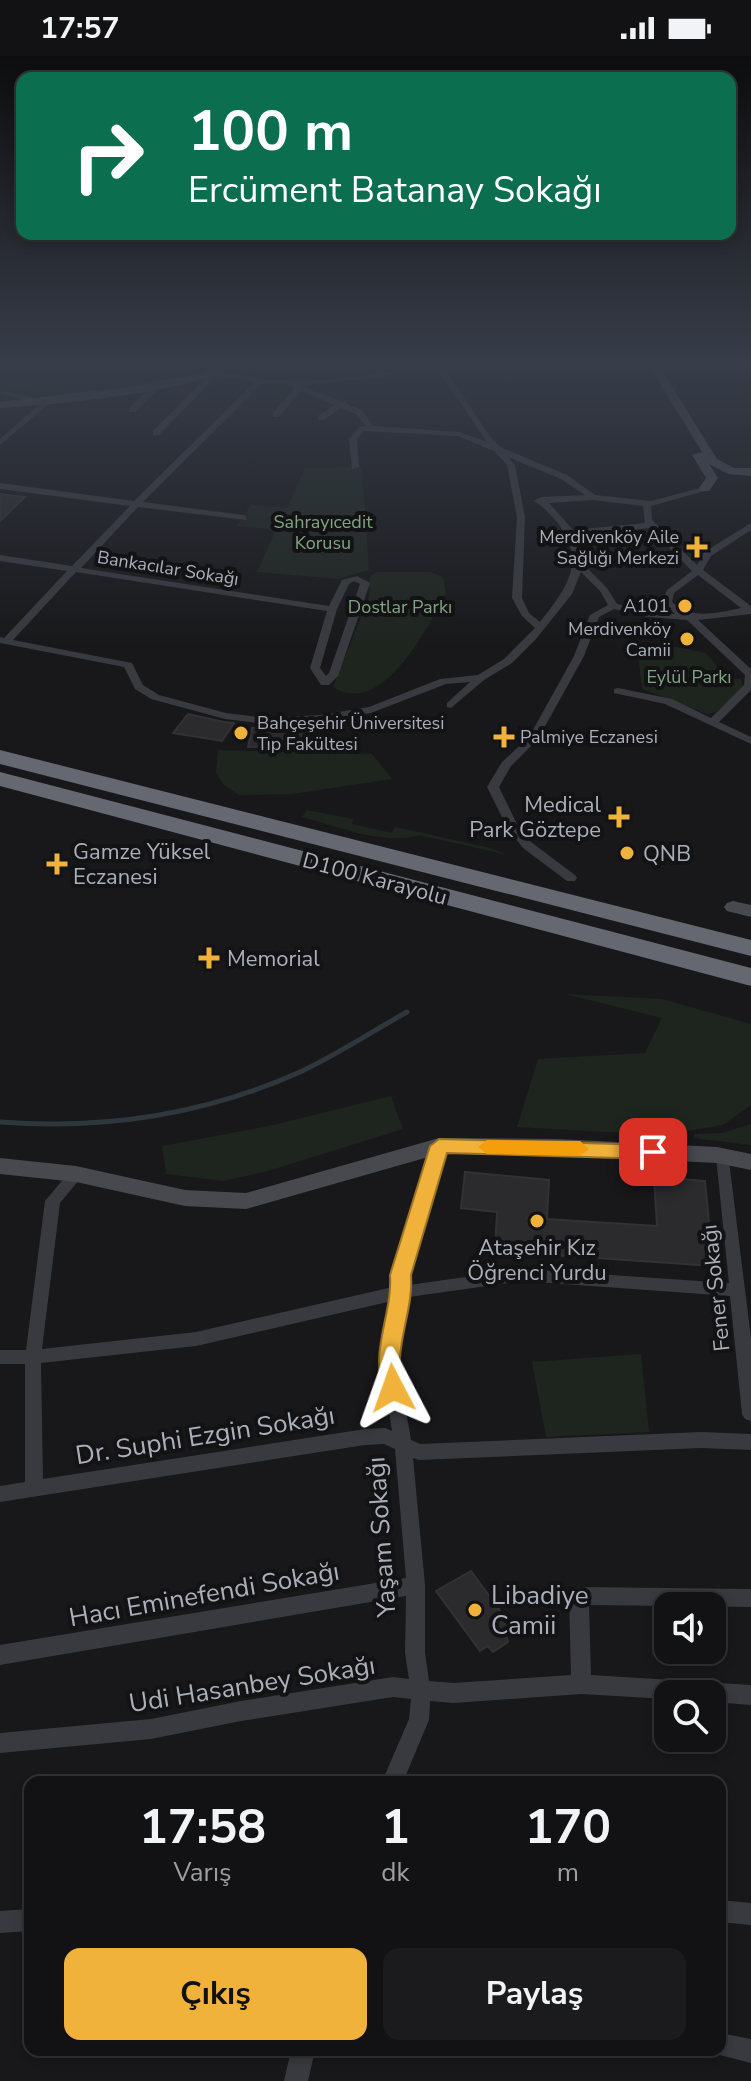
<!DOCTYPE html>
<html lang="tr">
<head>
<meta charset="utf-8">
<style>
  body { margin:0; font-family:"Nunito Sans",sans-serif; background:#1b1b1d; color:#f1f3f6; height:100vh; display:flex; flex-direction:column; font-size:30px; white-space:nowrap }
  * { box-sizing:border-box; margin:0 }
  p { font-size:26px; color:#9c9ea0 }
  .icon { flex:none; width:44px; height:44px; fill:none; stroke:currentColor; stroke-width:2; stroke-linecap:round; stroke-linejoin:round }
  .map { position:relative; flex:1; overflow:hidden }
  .sheet { position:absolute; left:24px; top:1720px; width:702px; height:280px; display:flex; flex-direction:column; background:#121214; border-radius:16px; box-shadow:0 4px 12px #0003,0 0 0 2px #313234 }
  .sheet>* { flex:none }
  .hud { position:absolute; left:16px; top:16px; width:720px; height:168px; border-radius:16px; box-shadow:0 4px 12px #0003,0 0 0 2px #313234; background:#0b6e4f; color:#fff; overflow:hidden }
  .tools { position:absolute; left:654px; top:1536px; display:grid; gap:16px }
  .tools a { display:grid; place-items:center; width:72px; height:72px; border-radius:16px; background:#121214; box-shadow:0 4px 12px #0003,0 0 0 2px #313234; font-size:40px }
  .pin { position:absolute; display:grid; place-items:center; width:68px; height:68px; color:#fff; margin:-34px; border-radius:16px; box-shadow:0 4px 12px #0006 }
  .me { position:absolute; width:88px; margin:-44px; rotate:356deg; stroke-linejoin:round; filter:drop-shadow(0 0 6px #0008) }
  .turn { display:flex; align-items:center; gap:28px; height:168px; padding:0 40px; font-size:36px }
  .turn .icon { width:104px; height:104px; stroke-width:2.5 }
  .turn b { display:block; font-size:56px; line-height:68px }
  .eta { display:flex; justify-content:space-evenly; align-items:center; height:136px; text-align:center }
  .eta b { font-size:48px; font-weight:700; line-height:56px }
  .primary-button { display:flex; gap:16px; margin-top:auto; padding:16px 40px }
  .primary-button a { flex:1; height:92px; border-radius:16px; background:#f0b23a; color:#111; font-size:32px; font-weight:700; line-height:92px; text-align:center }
  .primary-button a+a { background:#1b1b1d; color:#f1f3f6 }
  .status { display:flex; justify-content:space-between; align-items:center; height:56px; padding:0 40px; background:#121214; direction:ltr }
  .status svg { height:22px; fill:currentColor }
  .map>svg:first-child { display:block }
  .green { fill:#1e251f }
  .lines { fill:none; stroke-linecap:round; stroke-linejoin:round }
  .stream { stroke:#2e373e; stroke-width:5 }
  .building { fill:#2b2b2e; stroke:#323236; stroke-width:2 }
  .street { fill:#393a3f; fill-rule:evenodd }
  .secondary { fill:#47494f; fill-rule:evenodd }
  .highway { fill:#656870; fill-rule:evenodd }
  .route { fill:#f0b23a; stroke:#9c7426; stroke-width:2 }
  .slow { fill:#f59e0b }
  .poi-dot { fill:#f0b23a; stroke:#131315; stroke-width:3 }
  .labels { text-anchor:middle; stroke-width:8; stroke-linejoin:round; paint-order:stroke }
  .far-park-label { font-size:18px; fill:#82a484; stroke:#131315 }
  .far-poi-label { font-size:18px; fill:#aaafba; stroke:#131315; text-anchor:end }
  .far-street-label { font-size:18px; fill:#aaafba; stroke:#131315 }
  .poi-label { font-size:22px; fill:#aaafba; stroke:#131315; text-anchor:start }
  .street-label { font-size:22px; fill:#aaafba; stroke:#131315 }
  .near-street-label { font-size:26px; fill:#aaafba; stroke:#131315 }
  .near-poi-label { font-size:26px; fill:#aaafba; stroke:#131315; text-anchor:start }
</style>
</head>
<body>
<div class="status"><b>17:57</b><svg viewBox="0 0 49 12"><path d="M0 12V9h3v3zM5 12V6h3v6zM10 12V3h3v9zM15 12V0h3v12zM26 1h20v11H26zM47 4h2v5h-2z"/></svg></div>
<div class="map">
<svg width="751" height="2025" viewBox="0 0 751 2025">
  <rect width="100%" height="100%" fill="#18181a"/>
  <path class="green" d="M 0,308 L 219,308 L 188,320 L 70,341 L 0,333 Z
    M 362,411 L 369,514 L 338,523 L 257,516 L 276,474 L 237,470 L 251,449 L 287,452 L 305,412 Z
    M 378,516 L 430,516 L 443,521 L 446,537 C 428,570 383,663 333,631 L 369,541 L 370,520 Z
    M 661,588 L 706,597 L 728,623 L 741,623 L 743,633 L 716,656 L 707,658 L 642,633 L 637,590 Z
    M 218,694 L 372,698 L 392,723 L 292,738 L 239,739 L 224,729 L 216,717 Z
    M 307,754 L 353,763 L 352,768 L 392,777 L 395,771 L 490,792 L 508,799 L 419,779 C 384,790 337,770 302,761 Z
    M 565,938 L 662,943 L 751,968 L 751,1049 L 723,1069 L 663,1079 L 517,1071 L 538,1003 L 645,997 L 662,962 Z
    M 391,1040 L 403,1073 L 268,1115 L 223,1125 L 166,1118 L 162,1090 L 269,1070 Z
    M 751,1068 L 751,1089 L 693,1082 L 695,1078 L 722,1077 Z
    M 641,1298 L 649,1376 L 546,1381 L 532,1306 Z"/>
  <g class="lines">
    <path class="stream" d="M 0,1066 C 104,1074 204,1059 300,1016 C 337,999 371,976 407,956"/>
  </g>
  <path class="building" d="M 0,438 L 25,441 L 0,465 Z
    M 188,658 L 224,666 L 234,667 L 222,685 L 173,677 Z
    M 308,670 L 310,689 L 248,691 L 252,672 Z
    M 465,1116 L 549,1124 L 547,1163 L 657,1170 L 654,1121 L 705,1125 L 713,1210 L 495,1195 L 497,1156 L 461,1152 Z
    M 471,1515 L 514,1574 L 506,1579 L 508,1586 L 493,1596 L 488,1590 L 480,1595 L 436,1535 Z"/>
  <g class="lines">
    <path class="street" d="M 416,308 L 427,308 L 372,323 L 299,329 L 340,345 L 346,345 L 346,348 L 362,354 L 373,370 L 459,376 L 487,386 L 434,308 L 442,308 L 488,378 L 500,391 L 567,419 L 595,439 L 651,445 L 708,430 L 708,434 L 651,450 L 652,464 L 697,509 L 704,496 L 751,467 L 751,474 L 711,500 L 703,514 L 751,550 L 751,558 L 698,564 L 751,613 L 751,634 L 719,666 L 751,681 L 751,688 L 665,648 L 614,637 L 614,633 L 618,632 L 672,643 L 711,662 L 744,629 L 745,619 L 687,564 L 648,561 L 614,553 L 599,561 L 584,600 L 538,683 L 511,710 L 499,731 L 519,772 L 531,786 L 575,819 L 577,822 L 575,825 L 567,825 L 523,792 L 508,773 L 487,731 L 502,706 L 529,681 L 574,600 L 590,559 L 608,549 L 600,535 L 581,516 L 572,538 L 536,583 L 512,607 L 484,624 L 451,652 L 447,651 L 447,647 L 470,626 L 446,628 L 371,657 L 320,665 L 267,668 L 225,663 L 151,643 L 135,633 L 124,611 L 0,587 L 0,581 L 4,582 L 67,515 L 0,505 L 0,499 L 72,510 L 130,450 L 0,433 L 0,427 L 134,445 L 255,326 L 217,320 L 159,379 L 153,379 L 153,375 L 212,316 C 231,316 250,321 268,323 C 318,327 367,322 416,308 ZM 262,327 L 287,328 L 295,332 L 273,357 L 273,361 L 279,361 L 301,335 L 335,349 L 318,360 L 318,364 L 324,364 L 341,352 L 356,358 L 366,370 L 359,371 L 349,383 L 352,413 L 359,411 L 357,383 L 364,375 L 458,380 L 494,395 L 507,409 L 517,461 L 512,542 L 522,560 L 535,572 L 504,603 L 478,619 L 440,623 L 369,651 L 320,659 L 267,662 L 226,657 L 159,639 L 143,629 L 132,607 L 13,584 L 76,516 L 327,555 L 310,612 L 321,629 L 329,629 L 338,620 L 370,527 L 357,520 L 342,524 L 329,550 L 81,512 L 138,451 L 246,464 L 246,460 L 243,459 L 143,446 ZM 508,401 L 561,423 L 585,439 L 542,441 L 533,445 C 542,449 548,456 556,465 C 589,504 566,533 540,566 L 529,557 L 522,542 L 525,461 L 515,409 ZM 593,444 L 643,450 L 645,467 L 573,474 L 549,447 ZM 650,472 L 692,515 L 667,534 L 662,546 L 675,558 L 648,555 L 617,548 L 607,532 L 583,508 L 576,479 ZM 698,519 L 741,552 C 717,557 691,564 672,546 L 674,537 ZM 354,525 L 360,528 L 329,617 L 326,620 L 320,612 L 337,553 L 349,528 Z
      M 157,326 L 164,328 L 135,356 L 129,356 L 129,352 Z
      M 0,334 L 51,346 L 0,389 L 0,383 L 41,347 L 0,338 Z
      M 439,1085 L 444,1086 L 446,1090 L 408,1219 L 409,1229 L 522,1213 L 729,1227 L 716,1101 L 718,1097 L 728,1097 L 751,1282 L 751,1365 L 745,1363 L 742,1358 L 730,1240 L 522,1225 L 409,1241 L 397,1303 L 411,1384 L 420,1388 L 701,1376 L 751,1378 L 751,1394 L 701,1392 L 419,1404 L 413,1402 L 425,1529 L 425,1597 L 429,1625 L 453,1627 L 571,1619 L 569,1540 L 572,1534 L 579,1531 L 751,1533 L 751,1551 L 589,1549 L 591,1619 L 751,1629 L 751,1649 L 712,1646 L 712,1638 L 668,1638 L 668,1643 L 581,1638 L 453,1647 L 430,1645 L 429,1664 L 403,1726 L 382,1726 L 409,1663 L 411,1643 L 393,1641 L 241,1665 L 151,1683 L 0,1697 L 0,1677 L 151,1663 L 241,1645 L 393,1621 L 409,1623 L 405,1597 L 406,1540 L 0,1609 L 0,1589 L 406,1522 L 395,1393 L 384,1388 L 365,1389 L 0,1446 L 0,1430 L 25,1426 L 25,1308 L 0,1308 L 0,1294 L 26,1294 L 45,1145 L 71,1114 L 81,1114 L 84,1118 L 60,1147 L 42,1293 L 196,1276 L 393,1231 L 392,1219 L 432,1090 L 434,1086 ZM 392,1245 L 381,1303 L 392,1375 L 385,1372 L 365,1373 L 43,1423 L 41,1307 L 196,1290 Z
      M 720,1844 L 751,1847 L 751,1869 L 720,1866 Z
      M 30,1853 L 30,1875 L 0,1877 L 0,1855 Z
      M 720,1977 L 751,1983 L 751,2007 L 712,1997 L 710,1994 L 720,1994 Z
      M 291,1994 L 315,1994 L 308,2025 L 284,2025 Z"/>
    <path class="secondary" d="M 222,308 L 234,308 C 203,336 47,349 0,352 L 0,346 L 128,331 L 199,318 Z
      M 648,308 L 658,308 L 717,403 L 734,412 L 751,412 L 751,420 L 728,418 L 709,408 L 718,422 L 709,435 L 701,435 L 699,432 L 706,422 L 692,399 L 702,396 Z
      M 733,845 L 751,849 L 751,861 L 727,855 L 724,851 L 727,847 Z
      M 439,1082 L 557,1083 L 717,1091 L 751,1098 L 751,1114 L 717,1107 L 557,1099 L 439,1098 L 246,1153 L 185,1150 L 76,1126 L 0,1118 L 0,1102 L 76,1110 L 185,1134 L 246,1137 Z"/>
    <path class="highway" d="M 0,694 L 751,884 L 751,900 L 0,708 Z
      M 0,716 L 751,912 L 751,930 L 0,730 Z"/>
  </g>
  <linearGradient id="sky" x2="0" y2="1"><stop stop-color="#0d0d0e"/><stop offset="0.52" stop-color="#373d49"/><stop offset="1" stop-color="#373d49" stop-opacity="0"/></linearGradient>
  <rect width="751" height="591" fill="url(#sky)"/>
  <path class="route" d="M 439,1083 L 653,1089 L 663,1096 L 653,1103 L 447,1097 L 411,1219 C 413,1247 402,1273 400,1301 C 399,1314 407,1326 401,1338 L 393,1341 L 386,1338 C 367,1301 393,1258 390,1219 L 430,1090 Z"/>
  <path class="slow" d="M 487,1084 L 580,1085 L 589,1093 L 580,1100 L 487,1098 L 478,1091 Z"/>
  <g class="poi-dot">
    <path d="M693 479h8v8h8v8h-8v8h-8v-8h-8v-8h8z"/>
    <circle cx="685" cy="550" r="8"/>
    <circle cx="687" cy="583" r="8"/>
    <circle cx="241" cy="677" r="8"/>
    <path d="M500 669h8v8h8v8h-8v8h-8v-8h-8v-8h8z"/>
    <path d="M615 749h8v8h8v8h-8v8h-8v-8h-8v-8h8z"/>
    <circle cx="627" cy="797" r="8"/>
    <path d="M53 796h8v8h8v8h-8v8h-8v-8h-8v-8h8z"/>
    <path d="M205 890h8v8h8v8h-8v8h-8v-8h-8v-8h8z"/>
    <circle cx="537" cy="1165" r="8"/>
    <circle cx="475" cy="1554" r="8"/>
  </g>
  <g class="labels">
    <g class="far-park-label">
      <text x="323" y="472">Sahrayıcedit<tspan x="323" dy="21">Korusu</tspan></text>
      <text x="400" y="557">Dostlar Parkı</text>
      <text x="689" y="627">Eylül Parkı</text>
    </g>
    <g class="far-poi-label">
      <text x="679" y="487">Merdivenköy Aile<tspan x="679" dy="21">Sağlığı Merkezi</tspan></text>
      <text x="669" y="556">A101</text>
      <text x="671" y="579">Merdivenköy<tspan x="671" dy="21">Camii</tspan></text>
      <text x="257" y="673" text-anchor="start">Bahçeşehir Üniversitesi<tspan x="257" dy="21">Tıp Fakültesi</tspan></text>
      <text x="520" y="687" text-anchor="start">Palmiye Eczanesi</text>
    </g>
    <g class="far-street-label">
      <text transform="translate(168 512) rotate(9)" y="6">Bankacılar Sokağı</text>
    </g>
    <g class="poi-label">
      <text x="601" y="756" text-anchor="end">Medical<tspan x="601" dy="25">Park Göztepe</tspan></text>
      <text x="73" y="803">Gamze Yüksel<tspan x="73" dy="25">Eczanesi</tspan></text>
      <text x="643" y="805">QNB</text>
      <text x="227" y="910">Memorial</text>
      <text x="537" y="1199" text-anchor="middle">Ataşehir Kız<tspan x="537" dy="25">Öğrenci Yurdu</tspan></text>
    </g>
    <g class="street-label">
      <text transform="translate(375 822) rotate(15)" y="8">D100 Karayolu</text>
      <text transform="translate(715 1232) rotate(-96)" y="8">Fener Sokağı</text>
    </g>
    <g class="near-street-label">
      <text transform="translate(205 1379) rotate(-9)" y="9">Dr. Suphi Ezgin Sokağı</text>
      <text transform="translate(381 1481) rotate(-94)" y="9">Yaşam Sokağı</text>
      <text transform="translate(204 1538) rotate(-10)" y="9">Hacı Eminefendi Sokağı</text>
      <text transform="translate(252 1628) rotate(-9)" y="9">Udi Hasanbey Sokağı</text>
    </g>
    <g class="near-poi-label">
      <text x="491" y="1548">Libadiye<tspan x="491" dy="30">Camii</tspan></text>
    </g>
  </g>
</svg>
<div class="tools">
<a><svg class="icon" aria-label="sound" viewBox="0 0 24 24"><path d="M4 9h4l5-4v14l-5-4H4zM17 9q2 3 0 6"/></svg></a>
<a><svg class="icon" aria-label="search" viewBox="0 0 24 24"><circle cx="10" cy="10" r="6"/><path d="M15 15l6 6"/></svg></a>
</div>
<div class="pin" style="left:653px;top:1096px;background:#d93025"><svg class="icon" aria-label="arrive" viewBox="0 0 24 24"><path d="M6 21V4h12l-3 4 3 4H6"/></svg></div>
<svg class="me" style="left:393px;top:1332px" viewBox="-20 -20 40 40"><path d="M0-17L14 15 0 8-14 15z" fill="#f0b23a" stroke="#fff" stroke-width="4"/></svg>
<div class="hud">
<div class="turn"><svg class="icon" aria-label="right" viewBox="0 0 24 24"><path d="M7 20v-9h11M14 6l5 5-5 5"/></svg><div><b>100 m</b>Ercüment Batanay Sokağı</div></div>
</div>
<section class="sheet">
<div class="eta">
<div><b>17:58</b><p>Varış</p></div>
<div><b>1</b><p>dk</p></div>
<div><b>170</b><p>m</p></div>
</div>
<div class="primary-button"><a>Çıkış</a><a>Paylaş</a></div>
</section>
</div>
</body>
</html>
